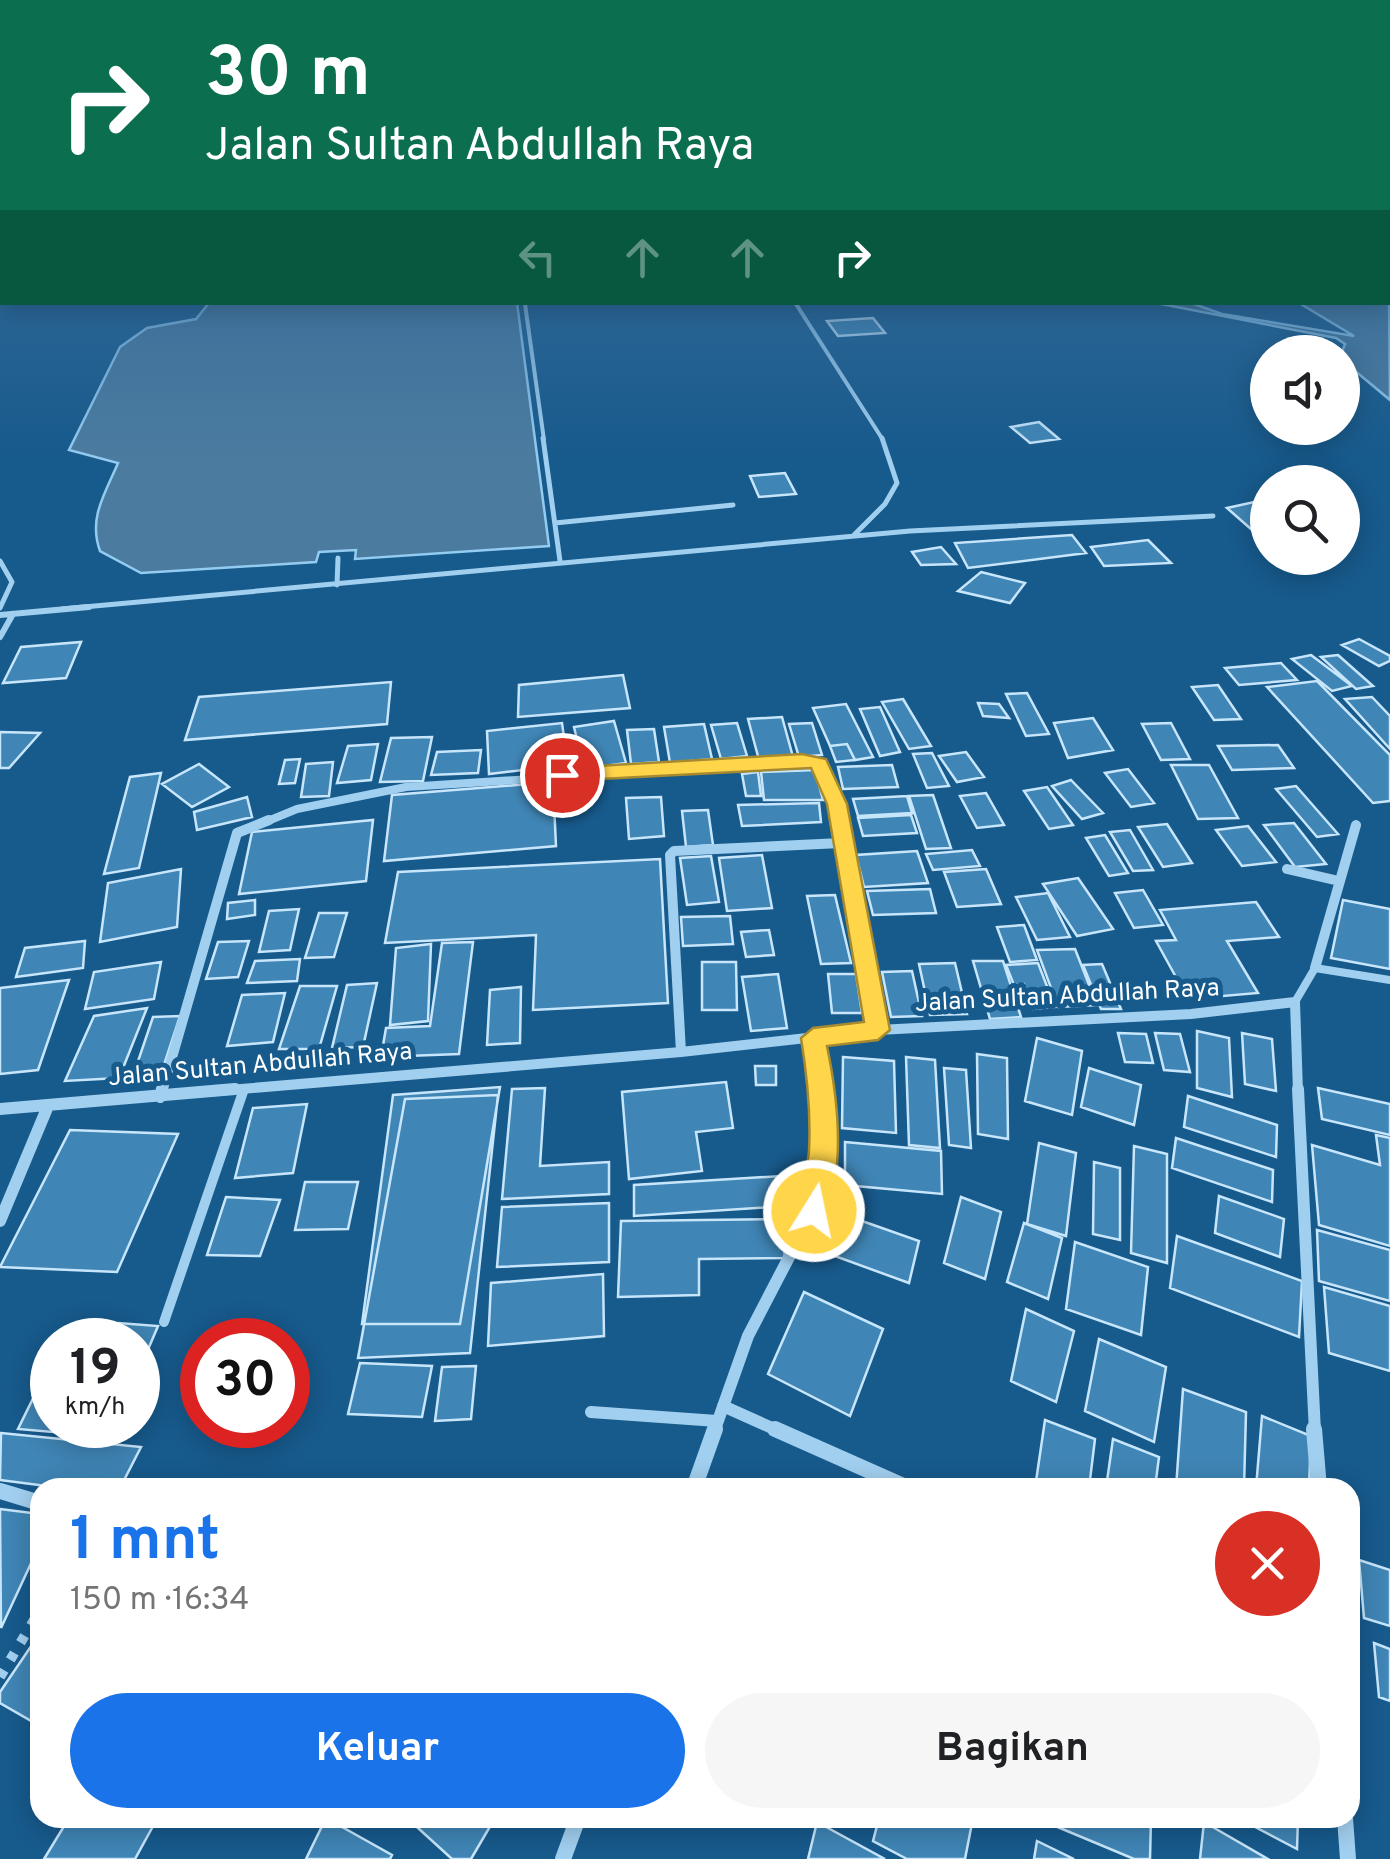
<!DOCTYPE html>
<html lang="id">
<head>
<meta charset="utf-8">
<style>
  body { margin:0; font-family:Overpass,sans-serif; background:#f6f6f6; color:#202124; height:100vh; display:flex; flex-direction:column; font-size:38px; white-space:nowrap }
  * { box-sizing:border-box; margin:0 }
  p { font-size:32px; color:#757577 }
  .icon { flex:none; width:55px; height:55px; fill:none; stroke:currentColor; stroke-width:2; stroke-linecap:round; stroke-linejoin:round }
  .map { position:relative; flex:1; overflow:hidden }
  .sheet { position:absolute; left:30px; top:1478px; width:1330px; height:350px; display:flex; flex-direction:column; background:#fff; border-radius:30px; box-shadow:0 5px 25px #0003 }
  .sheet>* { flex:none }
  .banner { position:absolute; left:0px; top:0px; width:1390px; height:305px; box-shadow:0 5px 25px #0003; background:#0b6e4f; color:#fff; overflow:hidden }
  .buttons { position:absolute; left:1250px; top:335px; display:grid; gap:20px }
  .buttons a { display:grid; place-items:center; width:110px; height:110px; border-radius:50%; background:#fff; box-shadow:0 5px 25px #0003; font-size:50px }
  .speed { position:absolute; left:30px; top:1318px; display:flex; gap:20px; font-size:50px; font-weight:700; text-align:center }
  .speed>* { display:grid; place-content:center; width:130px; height:130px; border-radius:50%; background:#fff; box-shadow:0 5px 25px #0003; line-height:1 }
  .speed small { font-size:25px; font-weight:400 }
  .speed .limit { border:15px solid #d22; background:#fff; color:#111 }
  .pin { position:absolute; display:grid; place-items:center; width:85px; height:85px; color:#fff; margin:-42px; border:5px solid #fff; border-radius:50%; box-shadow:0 2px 10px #0007 }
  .me { position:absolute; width:110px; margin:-55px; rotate:10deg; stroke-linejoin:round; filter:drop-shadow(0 0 8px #0008) }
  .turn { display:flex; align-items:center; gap:35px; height:210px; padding:0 40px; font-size:45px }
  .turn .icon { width:130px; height:130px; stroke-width:2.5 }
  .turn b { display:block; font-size:70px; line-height:85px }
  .lanes { display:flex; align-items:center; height:95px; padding:0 40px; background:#0003; justify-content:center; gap:50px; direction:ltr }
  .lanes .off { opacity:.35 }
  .round { display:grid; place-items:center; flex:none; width:105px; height:105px; border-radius:52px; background:#f6f6f6 }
  .overview { display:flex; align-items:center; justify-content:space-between; height:170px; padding:0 40px }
  h1 { font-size:60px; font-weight:700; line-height:75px; color:#1a73e8 }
  .button { display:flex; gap:20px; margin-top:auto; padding:20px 40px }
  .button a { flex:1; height:115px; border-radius:60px; background:#1a73e8; color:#fff; font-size:40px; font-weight:700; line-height:115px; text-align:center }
  .button a+a { background:#f6f6f6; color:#202124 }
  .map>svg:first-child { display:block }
  .water { fill:#4b7b9f; stroke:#94ccf1; stroke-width:2.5 }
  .building { fill:#3f85b5; stroke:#c8e6fb; stroke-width:2.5 }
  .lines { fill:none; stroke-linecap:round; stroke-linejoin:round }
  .path { stroke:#a1cfef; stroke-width:10; stroke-dasharray:8 12; stroke-linecap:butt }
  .service-far5 { stroke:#a1cfef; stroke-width:2.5 }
  .service-far4 { stroke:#a1cfef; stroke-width:4 }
  .service-far3 { stroke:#a1cfef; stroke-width:5 }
  .service-far2 { stroke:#a1cfef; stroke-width:6 }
  .service-far1 { stroke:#a1cfef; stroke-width:8 }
  .service { stroke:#a1cfef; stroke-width:10 }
  .minor-far3 { stroke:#a1cfef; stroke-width:8 }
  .minor-far2 { stroke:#a1cfef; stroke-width:10 }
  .minor-far1 { stroke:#a1cfef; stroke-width:12 }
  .minor { stroke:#a1cfef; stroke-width:16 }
  .route { fill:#ffd54a; stroke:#a68a30; stroke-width:2.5 }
  .labels { text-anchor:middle; stroke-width:10; stroke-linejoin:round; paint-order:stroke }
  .street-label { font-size:25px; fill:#fff; stroke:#175a8c }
</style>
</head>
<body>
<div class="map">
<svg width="1390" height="1859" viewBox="0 0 1390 1859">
  <rect width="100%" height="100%" fill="#175a8c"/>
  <path class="water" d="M 1388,199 L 1390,400 L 1348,365 L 1342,352 L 1345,344 L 1336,338 L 1156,303 L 1191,303 L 1222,314 L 1354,336 L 1299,303 L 1388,302 Z
    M 209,303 L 517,303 L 549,546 L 355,559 L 356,550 L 319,552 L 316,562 L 141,573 L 100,551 C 88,518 105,494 118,463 L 69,450 L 120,347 L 147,328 L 196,319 Z"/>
  <path class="building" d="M 873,318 L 885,333 L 838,336 L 827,321 Z
    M 1039,422 L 1059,439 L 1030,443 L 1011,427 Z
    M 785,473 L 796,494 L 759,497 L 750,476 Z
    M 1254,502 L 1268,512 L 1268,544 L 1227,508 Z
    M 1072,535 L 1086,553 L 968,568 L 955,543 Z
    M 1148,540 L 1171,563 L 1104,566 L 1091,547 Z
    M 941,547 L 956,564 L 921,565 L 912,552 Z
    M 981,572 L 1025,583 L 1010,603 L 958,591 Z
    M 1359,639 L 1390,656 L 1390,661 L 1379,666 L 1342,645 Z
    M 81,642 L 66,678 L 3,683 L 21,647 Z
    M 1311,655 L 1352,686 L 1332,691 L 1292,659 Z
    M 1338,655 L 1373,686 L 1356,689 L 1321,657 Z
    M 1281,663 L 1297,680 L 1239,685 L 1225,668 Z
    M 623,675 L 630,708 L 518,717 L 519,685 Z
    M 1317,681 L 1390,755 L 1390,801 L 1373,803 L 1267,687 Z
    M 391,682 L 387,724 L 185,740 L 199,697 Z
    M 1218,685 L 1241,719 L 1214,720 L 1192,687 Z
    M 1027,693 L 1049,734 L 1026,736 L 1006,694 Z
    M 1372,697 L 1390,716 L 1390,749 L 1345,699 Z
    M 903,699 L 931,746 L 909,749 L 882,702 Z
    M 978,703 L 999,704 L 1009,718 L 983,716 Z
    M 846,704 L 873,757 L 855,760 L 847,744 L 830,746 L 813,708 Z
    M 880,707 L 900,752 L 880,756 L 860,709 Z
    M 782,717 L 793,757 L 759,760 L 748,719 Z
    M 1093,718 L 1113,750 L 1068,758 L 1054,723 Z
    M 614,721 L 626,763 L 584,769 L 574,727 Z
    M 562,723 L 568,765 L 489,774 L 487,731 Z
    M 737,723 L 747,756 L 721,759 L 711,725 Z
    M 812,723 L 822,755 L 799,757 L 789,724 Z
    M 1171,723 L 1190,759 L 1161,760 L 1142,724 Z
    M 704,724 L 712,759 L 670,763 L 664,727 Z
    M 654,729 L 659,762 L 631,764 L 627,730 Z
    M 0,732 L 40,733 L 9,768 L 0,768 Z
    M 432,737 L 423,781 L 380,782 L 391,738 Z
    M 378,744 L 371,780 L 337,783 L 348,746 Z
    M 847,744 L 855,760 L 836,762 L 830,746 Z
    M 1278,745 L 1294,768 L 1232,770 L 1218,746 Z
    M 481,750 L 478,773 L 431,775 L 437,752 Z
    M 966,752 L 984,777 L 957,782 L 939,756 Z
    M 932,753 L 949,786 L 927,788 L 913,754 Z
    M 300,759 L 295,783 L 279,784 L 285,760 Z
    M 333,762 L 329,796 L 301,797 L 306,764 Z
    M 199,764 L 229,787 L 192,807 L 162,784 Z
    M 892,765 L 898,787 L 843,789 L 838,767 Z
    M 1171,765 L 1209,765 L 1238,818 L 1198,819 Z
    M 1128,769 L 1154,803 L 1131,807 L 1105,773 Z
    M 815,770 L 823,800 L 764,800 L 761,772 Z
    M 758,772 L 761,796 L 746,796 L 742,774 Z
    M 161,773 L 139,868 L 104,874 L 130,777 Z
    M 1071,780 L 1103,813 L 1082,819 L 1052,786 Z
    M 553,782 L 556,846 L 384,861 L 392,795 Z
    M 1296,786 L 1338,834 L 1317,837 L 1276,789 Z
    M 1047,787 L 1073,825 L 1049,829 L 1024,791 Z
    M 986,793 L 1004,825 L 977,828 L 960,796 Z
    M 933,795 L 951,848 L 926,849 L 909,796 Z
    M 907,796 L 912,813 L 858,816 L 853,799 Z
    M 247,797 L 252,817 L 197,830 L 194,812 Z
    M 661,797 L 664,836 L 629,839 L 626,798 Z
    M 819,803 L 821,822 L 742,826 L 738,805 Z
    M 708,810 L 713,845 L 686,847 L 682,811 Z
    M 911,815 L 917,833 L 863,836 L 858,818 Z
    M 373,820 L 366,881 L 239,894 L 252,832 Z
    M 1294,823 L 1326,864 L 1295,867 L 1264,825 Z
    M 1167,824 L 1192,863 L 1163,867 L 1138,827 Z
    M 1248,826 L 1276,862 L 1242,866 L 1216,830 Z
    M 1130,830 L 1153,870 L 1133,871 L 1110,832 Z
    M 1105,835 L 1128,873 L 1109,876 L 1086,838 Z
    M 972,850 L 980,866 L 933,870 L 926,854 Z
    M 917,851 L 928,883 L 864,887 L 856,855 Z
    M 762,855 L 772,908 L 727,911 L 719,858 Z
    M 711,856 L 719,902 L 687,905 L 680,858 Z
    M 660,859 L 668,1003 L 533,1010 L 536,935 L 385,943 L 398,872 Z
    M 181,869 L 177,927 L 100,942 L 108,883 Z
    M 986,869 L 1001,904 L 957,907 L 944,872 Z
    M 1078,878 L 1113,929 L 1077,936 L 1043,884 Z
    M 930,889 L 936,913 L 873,915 L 867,891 Z
    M 1143,890 L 1163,925 L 1134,928 L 1115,893 Z
    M 1048,893 L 1070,937 L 1037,940 L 1016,897 Z
    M 835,895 L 851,963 L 821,964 L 807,896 Z
    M 255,900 L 255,915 L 227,919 L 228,903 Z
    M 1343,900 L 1390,909 L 1390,969 L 1331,958 Z
    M 1256,902 L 1279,937 L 1227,941 L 1258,993 L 1188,999 L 1156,941 L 1176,940 L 1160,910 Z
    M 299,909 L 290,950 L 259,952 L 269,911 Z
    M 319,913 L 347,913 L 334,957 L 305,958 Z
    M 730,916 L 733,944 L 683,946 L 681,917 Z
    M 1024,925 L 1037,960 L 1010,962 L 997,927 Z
    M 769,930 L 774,955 L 746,957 L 741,932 Z
    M 85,941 L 83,968 L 16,977 L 25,948 Z
    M 249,941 L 238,977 L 206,979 L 218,942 Z
    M 473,942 L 459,1054 L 381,1057 L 386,1028 L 430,1026 L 442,943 Z
    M 431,944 L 428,1021 L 390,1025 L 396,948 Z
    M 1075,949 L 1097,1005 L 1058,1007 L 1037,950 Z
    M 300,959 L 297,981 L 247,983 L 255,961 Z
    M 973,961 L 1003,961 L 1021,1017 L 990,1019 Z
    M 161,962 L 154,999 L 85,1009 L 94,972 Z
    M 702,962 L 736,962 L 737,1010 L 702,1010 Z
    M 955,963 L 967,1014 L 930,1015 L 919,964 Z
    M 1038,963 L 1055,1007 L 1033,1009 L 1024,984 L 1014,985 L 1006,965 Z
    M 1102,964 L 1121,1009 L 1101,1009 L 1083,965 Z
    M 912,971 L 922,1016 L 891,1017 L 882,972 Z
    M 778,974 L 787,1028 L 751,1031 L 742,977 Z
    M 828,974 L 856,974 L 862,1013 L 832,1013 Z
    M 69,980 L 38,1070 L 0,1074 L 0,988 Z
    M 377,983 L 363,1047 L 332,1048 L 347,985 Z
    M 300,986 L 337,986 L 319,1049 L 279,1049 Z
    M 521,987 L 520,1043 L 487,1045 L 490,990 Z
    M 285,993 L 273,1042 L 227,1046 L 242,995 Z
    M 147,1008 L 119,1078 L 65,1081 L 94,1016 Z
    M 180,1016 L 162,1071 L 134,1073 L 153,1017 Z
    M 1197,1031 L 1229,1038 L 1232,1097 L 1197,1088 Z
    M 1118,1033 L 1146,1034 L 1153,1063 L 1125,1062 Z
    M 1155,1033 L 1180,1034 L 1190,1072 L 1164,1070 Z
    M 1242,1033 L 1272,1039 L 1276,1091 L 1245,1084 Z
    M 1037,1038 L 1082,1051 L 1072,1115 L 1025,1101 Z
    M 977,1054 L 1007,1058 L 1008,1139 L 978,1134 Z
    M 843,1057 L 894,1061 L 896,1133 L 842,1128 Z
    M 906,1057 L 935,1060 L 940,1148 L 909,1145 Z
    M 755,1066 L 776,1066 L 776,1085 L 756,1085 Z
    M 944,1068 L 966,1070 L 971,1148 L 949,1145 Z
    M 1089,1068 L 1141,1085 L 1134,1125 L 1081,1107 Z
    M 726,1082 L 733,1128 L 696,1132 L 702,1171 L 629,1179 L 622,1092 Z
    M 500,1087 L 460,1324 L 362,1324 L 393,1095 Z
    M 545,1088 L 540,1166 L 609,1162 L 609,1194 L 502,1199 L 512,1089 Z
    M 1318,1088 L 1390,1104 L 1390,1135 L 1322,1119 Z
    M 498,1095 L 470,1353 L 358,1358 L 405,1099 Z
    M 1188,1096 L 1277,1125 L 1276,1157 L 1184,1127 Z
    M 307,1104 L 293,1173 L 235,1178 L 253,1108 Z
    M 70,1130 L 178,1134 L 117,1272 L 0,1267 Z
    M 1376,1135 L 1390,1138 L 1390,1246 L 1319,1225 L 1312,1145 L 1380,1165 Z
    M 1176,1138 L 1273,1170 L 1272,1202 L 1172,1168 Z
    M 845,1142 L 941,1151 L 942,1194 L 845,1185 Z
    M 1039,1143 L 1076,1153 L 1066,1236 L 1027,1224 Z
    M 1134,1146 L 1167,1154 L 1167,1263 L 1131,1253 Z
    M 1094,1162 L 1120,1168 L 1120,1240 L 1093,1234 Z
    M 798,1175 L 803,1205 L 634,1216 L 634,1185 Z
    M 305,1182 L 358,1182 L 348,1229 L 295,1230 Z
    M 1219,1196 L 1284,1219 L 1280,1257 L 1215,1233 Z
    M 226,1197 L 280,1200 L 260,1256 L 207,1255 Z
    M 961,1197 L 1001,1212 L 985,1279 L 944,1263 Z
    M 609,1203 L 609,1262 L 497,1267 L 502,1207 Z
    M 845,1215 L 919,1241 L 909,1283 L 832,1255 Z
    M 782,1219 L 785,1258 L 699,1259 L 699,1295 L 618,1297 L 621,1221 Z
    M 1024,1223 L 1062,1238 L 1048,1299 L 1007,1282 Z
    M 1317,1230 L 1390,1250 L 1390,1301 L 1319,1281 Z
    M 1177,1236 L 1302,1281 L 1299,1337 L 1170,1288 Z
    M 1075,1242 L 1148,1267 L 1141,1335 L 1066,1309 Z
    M 603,1274 L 604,1336 L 488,1346 L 491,1283 Z
    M 1324,1287 L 1390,1306 L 1390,1371 L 1329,1353 Z
    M 804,1292 L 883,1329 L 850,1416 L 768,1374 Z
    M 1026,1309 L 1074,1331 L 1056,1402 L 1011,1381 Z
    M 118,1323 L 158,1326 L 138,1373 L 138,1340 L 110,1340 Z
    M 1099,1339 L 1166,1367 L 1154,1442 L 1085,1411 Z
    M 360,1363 L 432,1366 L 422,1417 L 348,1414 Z
    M 476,1366 L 471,1419 L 435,1421 L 442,1367 Z
    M 48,1368 L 52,1368 L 52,1425 L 115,1425 L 110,1437 L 18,1429 Z
    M 1183,1389 L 1246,1412 L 1244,1488 L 1176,1488 Z
    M 1262,1416 L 1311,1436 L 1309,1488 L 1256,1488 Z
    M 1045,1420 L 1095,1439 L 1089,1488 L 1035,1488 Z
    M 1,1433 L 141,1447 L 120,1488 L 62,1488 L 0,1480 Z
    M 1113,1439 L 1159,1457 L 1155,1488 L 1106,1488 Z
    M 0,1509 L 40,1514 L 40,1544 L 1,1628 Z
    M 1359,1560 L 1390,1570 L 1390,1626 L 1364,1618 Z
    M 40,1633 L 40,1726 L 0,1703 L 0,1692 Z
    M 1374,1643 L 1390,1649 L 1390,1701 L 1379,1697 Z
    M 69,1818 L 136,1818 L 152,1828 L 135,1859 L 44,1859 Z
    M 326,1818 L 392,1855 L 390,1859 L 306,1859 Z
    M 407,1818 L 495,1818 L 471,1859 L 452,1859 Z
    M 879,1818 L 973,1818 L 965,1859 L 907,1859 L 873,1841 Z
    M 1036,1818 L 1151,1818 L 1150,1859 L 1134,1859 Z
    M 1238,1818 L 1298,1818 L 1297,1849 Z
    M 817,1822 L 885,1859 L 808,1859 Z
    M 1204,1822 L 1268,1859 L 1200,1859 Z
    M 1037,1841 L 1074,1859 L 1034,1859 Z"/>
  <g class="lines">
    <path class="path" d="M 0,1677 L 40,1610"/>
    <path class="service-far5" d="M 525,302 L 526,306
      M 795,302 L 798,306"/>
    <path class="service-far4" d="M 525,304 L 544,440
      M 796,304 L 883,440"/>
    <path class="service-far3" d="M 543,438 L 560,561
      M 555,523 L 733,505
      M 853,536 L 885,504 L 897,483 L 882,438
      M 0,561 L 12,582 L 0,608
      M 337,585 L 338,558
      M 62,609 L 910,531 L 1213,516"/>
    <path class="service-far2" d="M 0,615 L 89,607
      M 0,637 L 13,614"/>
    <path class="service-far1" d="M 1295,1002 L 1315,968 L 1390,980"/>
    <path class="service" d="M 164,1322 L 244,1089"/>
    <path class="minor-far3" d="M 263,823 L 297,809 L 406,787 L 814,761 L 837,804 L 839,823"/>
    <path class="minor-far2" d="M 841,843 L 862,928 L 878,1030
      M 1287,869 L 1339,881
      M 1315,968 L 1356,825
      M 813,1038 L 822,1092
      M 681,1052 L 670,855 L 674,851 L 841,843 L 839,820
      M 162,1092 L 237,833 L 269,820
      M 205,1092 L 681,1052 L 878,1030 L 1191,1014 L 1295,1002 L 1298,1092"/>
    <path class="minor-far1" d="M 1298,1089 L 1315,1432
      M 160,1097 L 162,1089
      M 0,1109 L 235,1089
      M 0,1221 L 48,1106
      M 723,1406 L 781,1432
      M 591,1412 L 717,1421
      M 714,1432 L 748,1336 L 813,1211 L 823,1152 L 822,1089"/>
    <path class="minor" d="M 775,1429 L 908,1488
      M 1314,1429 L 1319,1488
      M 694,1488 L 715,1429
      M 0,1491 L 40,1503
      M 1345,1818 L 1348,1859
      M 563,1859 L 578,1818"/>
  </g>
  <linearGradient id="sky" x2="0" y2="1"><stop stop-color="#0d324d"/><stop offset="0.43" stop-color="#366b99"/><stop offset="1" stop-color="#366b99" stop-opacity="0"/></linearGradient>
  <rect width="1390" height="459" fill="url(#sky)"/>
  <path class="route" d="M 802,754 L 826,759 L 847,804 L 890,1030 L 878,1040 L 827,1046 C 838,1099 846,1169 824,1220 L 814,1224 L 803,1220 C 794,1199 808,1172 809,1150 C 811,1112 807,1075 801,1038 L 813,1028 L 864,1022 L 827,804 L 811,768 L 562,781 L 553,775 L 562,768 Z"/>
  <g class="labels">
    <g class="street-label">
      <text transform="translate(1067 994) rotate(-3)" y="9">Jalan Sultan Abdullah Raya</text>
      <text transform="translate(260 1063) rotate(-5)" y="9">Jalan Sultan Abdullah Raya</text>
    </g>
  </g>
</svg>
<div class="buttons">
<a><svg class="icon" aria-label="sound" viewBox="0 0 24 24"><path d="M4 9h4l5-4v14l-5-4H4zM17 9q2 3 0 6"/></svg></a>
<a><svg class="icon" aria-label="search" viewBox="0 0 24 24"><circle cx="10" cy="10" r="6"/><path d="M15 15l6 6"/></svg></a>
</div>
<div class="speed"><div>19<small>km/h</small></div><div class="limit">30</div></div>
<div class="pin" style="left:562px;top:775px;background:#d93025"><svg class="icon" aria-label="arrive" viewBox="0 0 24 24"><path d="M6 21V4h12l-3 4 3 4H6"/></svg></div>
<svg class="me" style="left:814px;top:1211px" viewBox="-20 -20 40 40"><circle r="17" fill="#ffd54a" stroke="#fff" stroke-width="3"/><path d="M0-11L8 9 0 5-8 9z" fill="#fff"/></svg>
<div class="banner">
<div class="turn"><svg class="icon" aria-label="right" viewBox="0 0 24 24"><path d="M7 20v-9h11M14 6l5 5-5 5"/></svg><div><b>30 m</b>Jalan Sultan Abdullah Raya</div></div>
<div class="lanes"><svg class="icon off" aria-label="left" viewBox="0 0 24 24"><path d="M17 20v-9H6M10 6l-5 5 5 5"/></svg><svg class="icon off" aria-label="ahead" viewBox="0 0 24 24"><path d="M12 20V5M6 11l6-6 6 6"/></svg><svg class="icon off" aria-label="ahead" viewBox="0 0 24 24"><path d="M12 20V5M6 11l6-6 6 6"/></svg><svg class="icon" aria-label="right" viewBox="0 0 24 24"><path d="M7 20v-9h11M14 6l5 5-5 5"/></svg></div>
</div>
<section class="sheet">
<div class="overview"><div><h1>1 mnt</h1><p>150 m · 16:34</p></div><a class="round" style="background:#d93025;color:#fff"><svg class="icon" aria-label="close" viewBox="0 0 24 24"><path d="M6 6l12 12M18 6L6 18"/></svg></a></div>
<div class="button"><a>Keluar</a><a>Bagikan</a></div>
</section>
</div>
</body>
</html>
